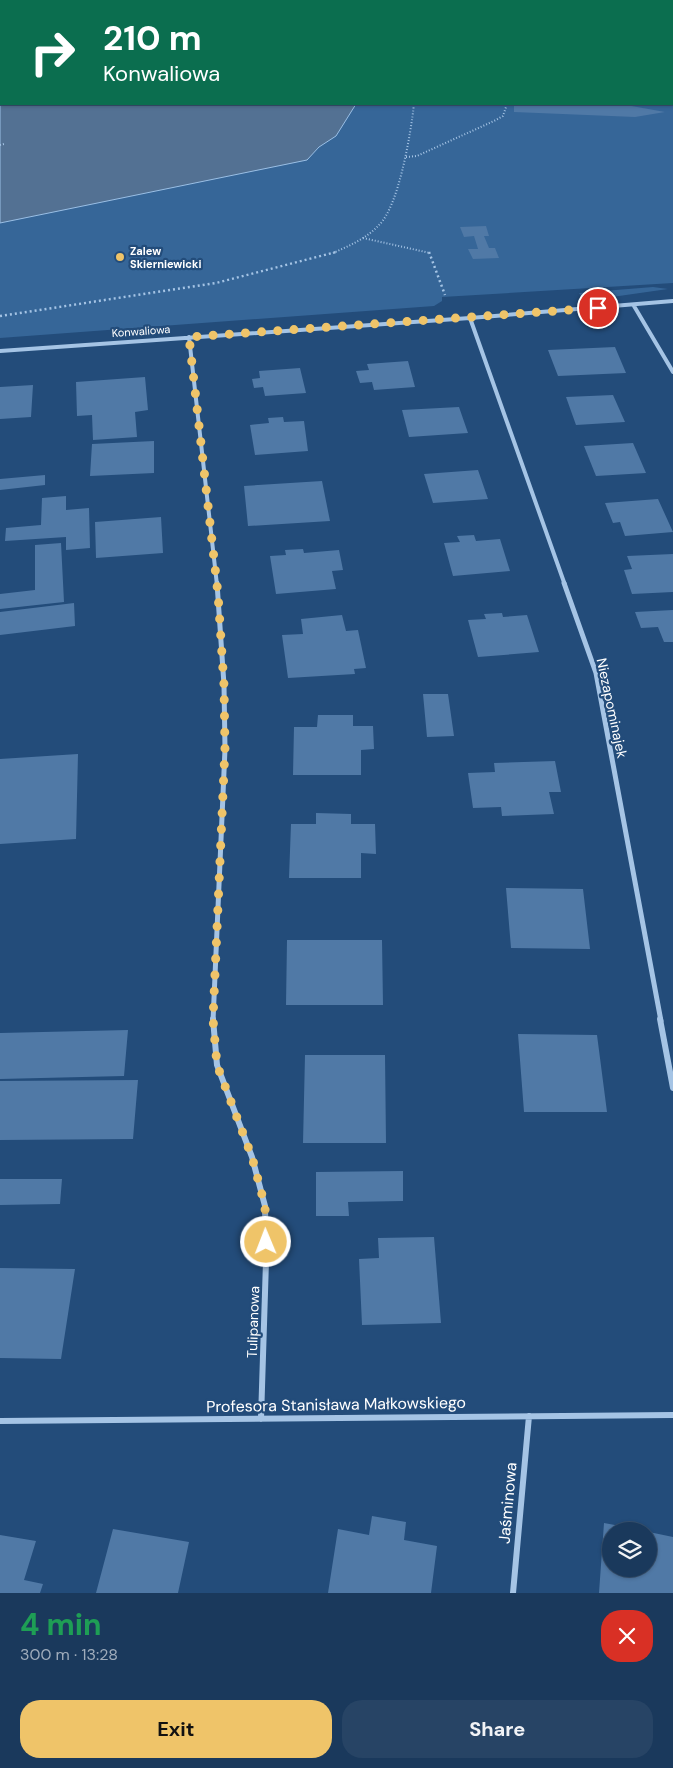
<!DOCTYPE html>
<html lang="en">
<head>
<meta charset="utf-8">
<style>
  body { margin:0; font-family:"DM Sans",sans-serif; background:#274465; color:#f1f3f6; height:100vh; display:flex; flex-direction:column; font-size:19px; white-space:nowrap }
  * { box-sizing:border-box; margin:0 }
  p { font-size:16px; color:#9facbb }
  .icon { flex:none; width:28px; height:28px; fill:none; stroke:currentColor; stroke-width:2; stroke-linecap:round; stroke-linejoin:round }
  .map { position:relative; height:1593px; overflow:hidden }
  .sheet { display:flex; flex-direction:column; background:#1a395c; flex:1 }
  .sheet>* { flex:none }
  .banner { position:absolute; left:0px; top:0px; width:674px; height:105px; box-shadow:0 1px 4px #0004,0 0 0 1px #385372; background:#0b6e4f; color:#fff; overflow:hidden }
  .controls { position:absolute; left:602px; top:1522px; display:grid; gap:10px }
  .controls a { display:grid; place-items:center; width:55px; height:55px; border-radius:50%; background:#1a395c; box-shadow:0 1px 4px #0004,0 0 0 1px #385372; font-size:25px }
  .pin { position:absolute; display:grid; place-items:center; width:42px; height:42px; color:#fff; margin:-21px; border:2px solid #fff; border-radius:50%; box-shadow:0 1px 5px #0007 }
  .me { position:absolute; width:55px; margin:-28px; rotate:359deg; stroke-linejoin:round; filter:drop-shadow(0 0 4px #0008) }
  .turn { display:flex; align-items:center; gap:18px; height:105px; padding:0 20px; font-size:22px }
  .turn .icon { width:65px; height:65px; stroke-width:2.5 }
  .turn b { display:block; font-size:35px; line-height:42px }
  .round { display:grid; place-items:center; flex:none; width:52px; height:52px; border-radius:20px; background:#274465 }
  .headline { display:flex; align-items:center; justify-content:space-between; height:85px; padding:0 20px }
  h1 { font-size:30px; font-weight:700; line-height:38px; color:#1e9e55 }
  .button { display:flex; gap:10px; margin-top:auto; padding:10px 20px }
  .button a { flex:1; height:58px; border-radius:20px; background:#efc469; color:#111; font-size:20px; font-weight:700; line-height:58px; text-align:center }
  .button a+a { background:#274465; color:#f1f3f6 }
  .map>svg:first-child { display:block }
  .green { fill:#366698; fill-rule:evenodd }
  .water { fill:#537193; stroke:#9abfe5 }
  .building { fill:#5079a6 }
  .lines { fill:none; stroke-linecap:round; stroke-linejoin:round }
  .path-far1 { stroke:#a5c4e5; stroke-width:2; stroke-dasharray:1 2; stroke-linecap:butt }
  .path { stroke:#a5c4e5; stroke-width:2.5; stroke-dasharray:2 3; stroke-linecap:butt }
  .street-far2 { stroke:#a5c4e5; stroke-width:4 }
  .street-far1 { stroke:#a5c4e5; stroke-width:5 }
  .street { stroke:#a5c4e5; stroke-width:6 }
  .route { stroke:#efc469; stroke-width:9; stroke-dasharray:0 16.2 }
  .poi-dot { fill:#efc469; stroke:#234c7a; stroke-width:2 }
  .labels { text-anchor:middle; stroke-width:4.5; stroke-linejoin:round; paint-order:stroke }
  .far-poi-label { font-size:11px; font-weight:bold; fill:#fff; stroke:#234c7a; text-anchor:start }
  .far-street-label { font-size:11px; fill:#fff; stroke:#234c7a }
  .street-label { font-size:14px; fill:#fff; stroke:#234c7a }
  .near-street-label { font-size:16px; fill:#fff; stroke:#234c7a }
</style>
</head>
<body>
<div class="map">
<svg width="673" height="1593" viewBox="0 0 673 1593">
  <rect width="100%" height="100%" fill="#234c7a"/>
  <path class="green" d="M 0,0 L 673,0 L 673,283 L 442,297 L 442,301 L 434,306 L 0,338 ZM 1,1 L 672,1 L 672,104 L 1,104 Z
    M 653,287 L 668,289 L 584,301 L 579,293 Z"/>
  <path class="water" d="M 142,0 L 673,0 L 673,54 L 672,1 L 140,1 Z
    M 0,80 L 1,104 L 356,104 L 336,136 L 319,147 L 307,160 L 0,223 Z"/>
  <path class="building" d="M 514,104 L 626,105 L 665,112 L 635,117 L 514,112 Z
    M 486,226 L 489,236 L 484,236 L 489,248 L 495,248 L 499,258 L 473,259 L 468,249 L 478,249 L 474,236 L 464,237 L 460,227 Z
    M 615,347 L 626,373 L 558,376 L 548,350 Z
    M 408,361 L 415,387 L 374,390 L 372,382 L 360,383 L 356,371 L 369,370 L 367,364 Z
    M 300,368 L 306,393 L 265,396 L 263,387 L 254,388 L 252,379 L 260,378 L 259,371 Z
    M 145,377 L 148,410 L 135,412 L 137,437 L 93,440 L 92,415 L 77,416 L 76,382 Z
    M 33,385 L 31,417 L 0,419 L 0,387 Z
    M 613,395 L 625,422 L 576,425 L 566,397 Z
    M 459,407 L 468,433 L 409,437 L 402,410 Z
    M 283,417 L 284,422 L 304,421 L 308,451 L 255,455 L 250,425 L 269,423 L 268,418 Z
    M 154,441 L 154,473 L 90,476 L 92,444 Z
    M 633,443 L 646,473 L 596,476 L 584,446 Z
    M 478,470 L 488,499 L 433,503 L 424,474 Z
    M 45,475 L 45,485 L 0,490 L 0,479 Z
    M 322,481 L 330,521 L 248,526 L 244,486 Z
    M 66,496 L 66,510 L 89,508 L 90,548 L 66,550 L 66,537 L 5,541 L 6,528 L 41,525 L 42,498 Z
    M 658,499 L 673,532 L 625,536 L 620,522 L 613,523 L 605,503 Z
    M 161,517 L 163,553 L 96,558 L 95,522 Z
    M 474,535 L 476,541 L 500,539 L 510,571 L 453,576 L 444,543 L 460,542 L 457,536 Z
    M 61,543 L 64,602 L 0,609 L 0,594 L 35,590 L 35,545 Z
    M 303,549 L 304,553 L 339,550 L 343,570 L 332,571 L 336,589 L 276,594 L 270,556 L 286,555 L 285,550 Z
    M 673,554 L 673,592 L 632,594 L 624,570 L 632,569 L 627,556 Z
    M 74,603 L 75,626 L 0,635 L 0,612 Z
    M 673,610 L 673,642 L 664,642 L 658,627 L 641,628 L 635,612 Z
    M 502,613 L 503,617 L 527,615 L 539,652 L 478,657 L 468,620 L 486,619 L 484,614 Z
    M 342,615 L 346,631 L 358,630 L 366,668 L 354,669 L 355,674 L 288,678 L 282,635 L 303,634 L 301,619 Z
    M 423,694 L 448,694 L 454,736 L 427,737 Z
    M 318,715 L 353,715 L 353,726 L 373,726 L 374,749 L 361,750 L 361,775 L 293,775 L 294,727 L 317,727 Z
    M 78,754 L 76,839 L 0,844 L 0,759 Z
    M 555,761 L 561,792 L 549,792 L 554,814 L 502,816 L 501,807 L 473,808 L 468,773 L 495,772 L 494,763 Z
    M 316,813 L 351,814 L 351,824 L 375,824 L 376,854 L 361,853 L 361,878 L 289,878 L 291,824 L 316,824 Z
    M 506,888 L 583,889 L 590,949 L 511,948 Z
    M 287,940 L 382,940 L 383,1005 L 286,1005 Z
    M 128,1030 L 124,1076 L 0,1079 L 0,1033 Z
    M 518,1034 L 597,1035 L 607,1112 L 524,1112 Z
    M 305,1055 L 385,1055 L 386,1143 L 303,1143 Z
    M 138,1080 L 133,1139 L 0,1140 L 0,1081 Z
    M 403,1171 L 403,1201 L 348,1202 L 349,1216 L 316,1216 L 316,1172 Z
    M 0,1179 L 62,1179 L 60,1204 L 0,1205 Z
    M 434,1237 L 441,1323 L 362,1325 L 359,1259 L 379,1258 L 378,1238 Z
    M 0,1268 L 75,1269 L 61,1359 L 0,1358 Z
    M 372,1516 L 406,1522 L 404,1540 L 437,1546 L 431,1593 L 328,1593 L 338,1529 L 369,1535 Z
    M 604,1523 L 642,1530 L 611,1531 L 611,1569 L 649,1569 L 649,1532 L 673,1537 L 673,1593 L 599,1593 Z
    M 113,1529 L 189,1542 L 178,1593 L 96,1593 Z
    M 0,1535 L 36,1541 L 24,1580 L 43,1584 L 40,1593 L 0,1593 Z"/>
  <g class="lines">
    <path class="path-far1" d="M 0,145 L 4,144
      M 406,157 L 417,156 L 496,120 L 503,116 L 506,107
      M 363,238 L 430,253
      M 333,253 C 349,246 367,238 379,225 C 399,206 411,132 414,104"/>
    <path class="path" d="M 429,252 L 445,295
      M 0,316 L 216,283 L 336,252"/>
    <path class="street-far2" d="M 634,306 L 673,372
      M 470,318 L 565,585
      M 189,337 L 217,585
      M 0,351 L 470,318 L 673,301"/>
    <path class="street-far1" d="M 564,583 L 596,673 L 661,1021
      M 213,1021 L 225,749 L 224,685 L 217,583"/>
    <path class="street" d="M 213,1019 L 217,1065 L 252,1157 L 265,1206 L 266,1261 L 261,1419
      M 660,1019 L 673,1088
      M 0,1421 L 673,1415
      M 513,1593 L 529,1416"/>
  </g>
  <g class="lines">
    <path class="route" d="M 266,1242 L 265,1206 L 252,1157 L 217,1065 L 213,1019 L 225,748 L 224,685 L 218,594 L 189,337 L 598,308"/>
  </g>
  <circle class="poi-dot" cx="120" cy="257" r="5"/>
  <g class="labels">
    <g class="far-poi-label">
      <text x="130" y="255">Zalew<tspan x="130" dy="13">Skierniewicki</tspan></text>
    </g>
    <g class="far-street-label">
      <text transform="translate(141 331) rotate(-4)" y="4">Konwaliowa</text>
    </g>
    <g class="street-label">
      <text transform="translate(612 708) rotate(78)" y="5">Niezapominajek</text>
      <text transform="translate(253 1322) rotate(-88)" y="5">Tulipanowa</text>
    </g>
    <g class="near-street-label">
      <text transform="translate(336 1404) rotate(-1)" y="6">Profesora Stanisława Małkowskiego</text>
      <text transform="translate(507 1503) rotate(-85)" y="6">Jaśminowa</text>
    </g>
  </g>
</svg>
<div class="controls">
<a><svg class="icon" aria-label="layers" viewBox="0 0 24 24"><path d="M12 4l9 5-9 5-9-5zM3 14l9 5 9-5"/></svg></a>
</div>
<div class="pin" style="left:598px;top:308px;background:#d93025"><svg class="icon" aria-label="arrive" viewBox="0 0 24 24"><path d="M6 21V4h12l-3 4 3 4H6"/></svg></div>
<svg class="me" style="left:266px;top:1242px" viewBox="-20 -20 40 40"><circle r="17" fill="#efc469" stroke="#fff" stroke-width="3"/><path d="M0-11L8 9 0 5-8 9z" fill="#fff"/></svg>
<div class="banner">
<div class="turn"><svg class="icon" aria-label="right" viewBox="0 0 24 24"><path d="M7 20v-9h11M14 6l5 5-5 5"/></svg><div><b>210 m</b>Konwaliowa</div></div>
</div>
</div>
<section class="sheet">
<div class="headline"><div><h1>4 min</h1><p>300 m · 13:28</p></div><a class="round" style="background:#d93025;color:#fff"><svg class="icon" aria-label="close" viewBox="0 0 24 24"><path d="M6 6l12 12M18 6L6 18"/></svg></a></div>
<div class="button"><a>Exit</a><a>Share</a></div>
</section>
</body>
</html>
